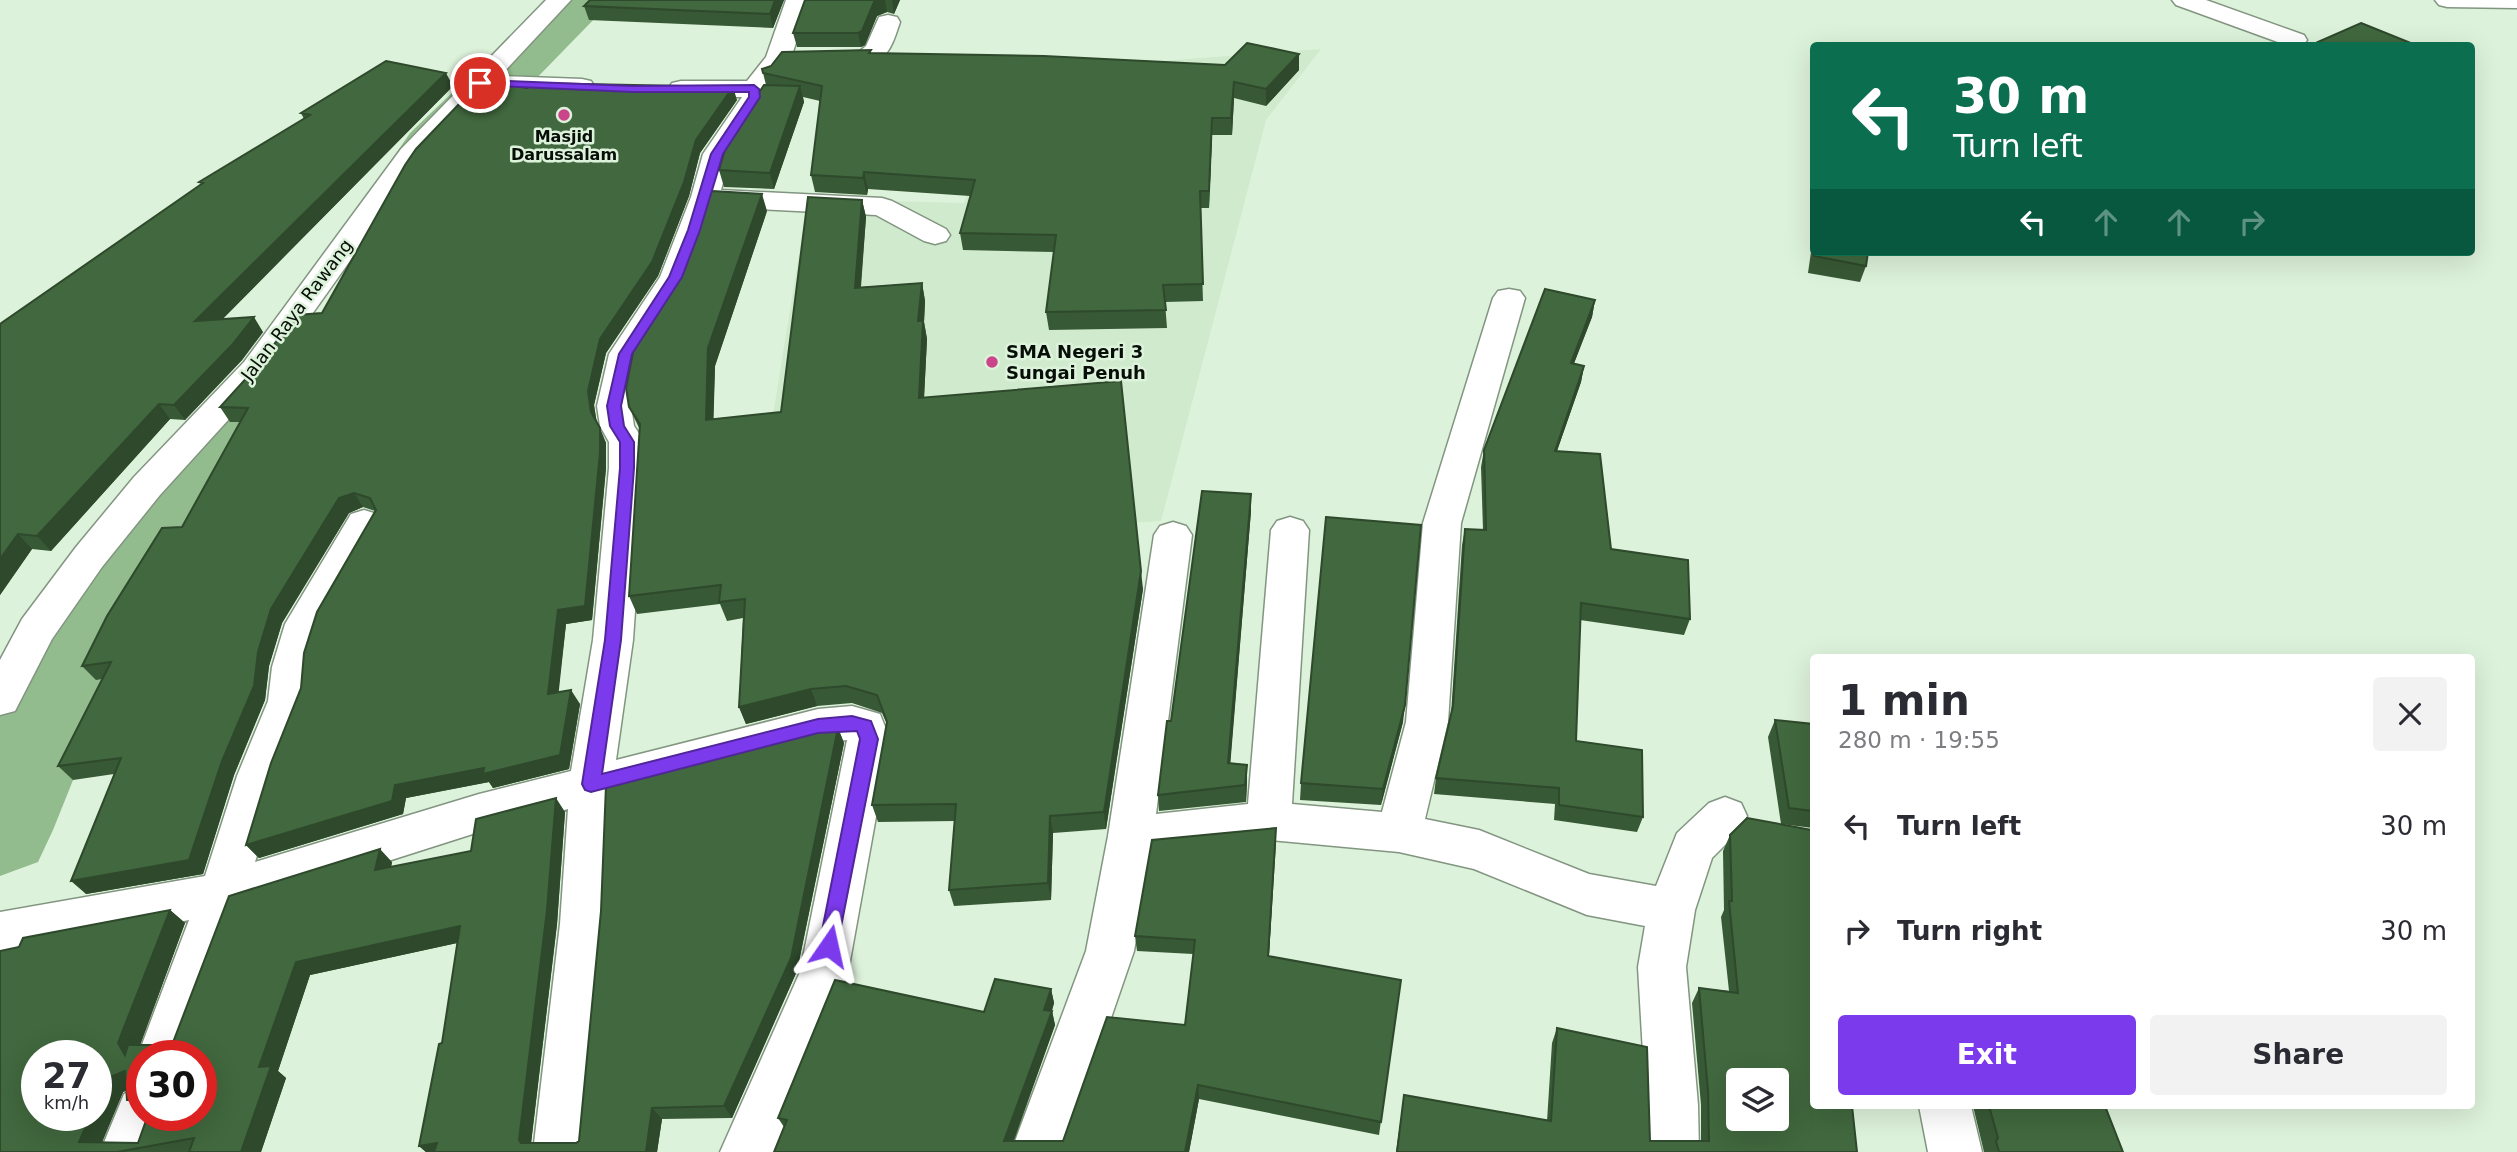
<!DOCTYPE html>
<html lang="en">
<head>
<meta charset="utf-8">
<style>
  body { margin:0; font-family:"DejaVu Sans",sans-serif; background:#f2f2f3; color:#2b2b33; height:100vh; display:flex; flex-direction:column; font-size:26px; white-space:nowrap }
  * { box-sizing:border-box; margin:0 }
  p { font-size:23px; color:#7c7c81 }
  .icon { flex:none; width:38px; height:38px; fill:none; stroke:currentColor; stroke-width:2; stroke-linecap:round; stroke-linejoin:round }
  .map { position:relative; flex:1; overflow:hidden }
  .side { position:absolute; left:1810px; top:654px; width:665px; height:455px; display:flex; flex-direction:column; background:#fff; border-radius:7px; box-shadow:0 7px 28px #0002 }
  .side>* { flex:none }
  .guide { position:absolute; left:1810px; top:42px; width:665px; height:214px; border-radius:7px; box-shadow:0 7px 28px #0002; background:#0b6e4f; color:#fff; overflow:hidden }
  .tools { position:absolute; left:1726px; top:1068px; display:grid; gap:14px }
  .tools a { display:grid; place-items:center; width:63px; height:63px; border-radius:7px; background:#fff; box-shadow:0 7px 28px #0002; font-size:35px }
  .speed { position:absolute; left:21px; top:1040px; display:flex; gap:14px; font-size:35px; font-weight:700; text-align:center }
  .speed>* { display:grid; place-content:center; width:91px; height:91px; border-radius:50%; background:#fff; box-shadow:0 7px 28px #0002; line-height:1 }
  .speed small { font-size:18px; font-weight:400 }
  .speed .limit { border:10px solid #d22; background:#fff; color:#111 }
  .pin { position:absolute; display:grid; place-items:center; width:60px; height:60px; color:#fff; margin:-30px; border:4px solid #fff; border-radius:50%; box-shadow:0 2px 7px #0007 }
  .me { position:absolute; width:77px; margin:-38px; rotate:11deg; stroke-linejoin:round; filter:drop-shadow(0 0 5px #0008) }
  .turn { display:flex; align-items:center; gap:24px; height:147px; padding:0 28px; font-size:32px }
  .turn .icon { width:91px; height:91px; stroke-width:2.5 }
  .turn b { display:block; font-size:49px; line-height:60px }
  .lanes { display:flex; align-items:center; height:66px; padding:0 28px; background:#0003; justify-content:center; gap:35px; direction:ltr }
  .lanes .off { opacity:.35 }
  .round { display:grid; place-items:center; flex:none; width:74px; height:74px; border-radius:7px; background:#f2f2f3 }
  .head { display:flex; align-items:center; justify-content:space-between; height:119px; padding:0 28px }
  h1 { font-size:42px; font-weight:800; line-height:52px }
  .button { display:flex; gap:14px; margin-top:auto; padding:14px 28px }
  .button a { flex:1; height:80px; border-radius:7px; background:#7c3aed; color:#fff; font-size:28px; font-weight:800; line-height:80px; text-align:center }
  .button a+a { background:#f2f2f3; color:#2b2b33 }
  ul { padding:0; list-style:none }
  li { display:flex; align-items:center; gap:21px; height:105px; padding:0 28px }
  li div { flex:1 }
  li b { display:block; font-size:26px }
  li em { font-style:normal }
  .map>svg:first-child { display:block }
  .built { fill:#cfeacc }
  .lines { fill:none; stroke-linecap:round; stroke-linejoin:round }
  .river { fill:#92bc8e; fill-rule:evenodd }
  .minor-casing { stroke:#829580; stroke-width:3 }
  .secondary-casing { stroke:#829580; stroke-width:3 }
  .minor { fill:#fff; fill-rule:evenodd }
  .secondary { fill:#fff; fill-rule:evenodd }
  .wall { fill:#385935; fill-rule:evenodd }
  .shaded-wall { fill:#2e492b }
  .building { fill:#41683e; stroke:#2e492b; stroke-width:2; fill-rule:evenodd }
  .route { fill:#7c3aed; stroke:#51269a; stroke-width:2 }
  .poi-dot { fill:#ca4589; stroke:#ddf2da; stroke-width:2.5 }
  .labels { text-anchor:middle; stroke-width:5; stroke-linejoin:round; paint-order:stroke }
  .far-poi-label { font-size:16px; font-weight:bold; fill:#070e07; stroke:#ddf2da }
  .street-label { font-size:18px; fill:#070e07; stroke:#ddf2da }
  .poi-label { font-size:18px; font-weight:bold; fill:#070e07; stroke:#ddf2da; text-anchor:start }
</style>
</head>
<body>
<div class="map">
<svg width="2517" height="1152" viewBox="0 0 2517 1152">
  <rect width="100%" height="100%" fill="#ddf2da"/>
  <path class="built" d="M 1321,49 L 1266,120 L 1161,521 L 752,545 L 808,199 L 964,203 L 1012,72 Z"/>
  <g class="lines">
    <path class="river" d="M 549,0 L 609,0 L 601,12 L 458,159 L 442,182 L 419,188 L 396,182 L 386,168 L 410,133 Z
      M 290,339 L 318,347 L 329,364 L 112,683 L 53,830 L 38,862 L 0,876 L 0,714 L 21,669 L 35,642 L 262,347 Z"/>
    <g class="minor-casing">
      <path id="minor" d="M 786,0 L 810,0 L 791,58 L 767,89 L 768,97 L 731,154 L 721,190 L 882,198 L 892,201 L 946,229 L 950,235 L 946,241 L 935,244 L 924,241 L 876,215 L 716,207 L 690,277 L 641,354 L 631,406 L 634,426 L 645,442 L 645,468 L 633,640 L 616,760 L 818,709 L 852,706 L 880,714 L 890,739 L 848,972 L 775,1152 L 720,1152 L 800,972 L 847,740 L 818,743 L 612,797 L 608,924 L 587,1152 L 533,1152 L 560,924 L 568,809 L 479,832 L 241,908 L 188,1055 L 142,1055 L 142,1065 L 138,1055 L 189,920 L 0,956 L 0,912 L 205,876 L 237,776 L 268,701 L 272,667 L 285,624 L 351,514 L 364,510 L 377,514 L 383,523 L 325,625 L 312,667 L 310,701 L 281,776 L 255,862 L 479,794 L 571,771 L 593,640 L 609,468 L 609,442 L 600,426 L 597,406 L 609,354 L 660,277 L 691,197 L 703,154 L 742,97 L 681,97 L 672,95 L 668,89 L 672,83 L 681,81 L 747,81 L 766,57 Z
        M 2172,0 L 2206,0 L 2304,35 L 2307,40 L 2303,46 L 2286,45 L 2176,5 Z
        M 2435,0 L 2517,0 L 2517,8 L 2447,7 L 2439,5 Z
        M 888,15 L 897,17 L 900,22 C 896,34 892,48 883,57 C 870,72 834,68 817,63 L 813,58 L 817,53 L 860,51 L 866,46 L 879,17 Z
        M 479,75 L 582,79 L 591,81 L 595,87 L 591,93 L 582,95 L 470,88 L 466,83 L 470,78 Z
        M 1509,289 L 1520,291 L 1525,298 L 1461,523 L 1448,722 L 1425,819 L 1479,830 L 1589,874 L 1656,886 L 1677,833 L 1709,803 L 1725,797 L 1741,803 L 1747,816 L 1741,829 L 1712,858 L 1695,910 L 1686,967 L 1698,1105 L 1699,1152 L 1645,1152 L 1646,1105 L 1638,967 L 1645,926 L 1587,915 L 1474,869 L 1399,852 L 1269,840 L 1151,853 L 1134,951 L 1065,1152 L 1011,1152 L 1086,951 L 1108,836 L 1154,535 L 1160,526 L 1173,522 L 1186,526 L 1192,535 L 1156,814 L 1248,804 L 1271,530 L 1277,521 L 1290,517 L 1303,521 L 1309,530 L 1292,804 L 1382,812 L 1406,722 L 1423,523 L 1493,298 L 1498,291 Z
        M 142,1086 L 142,1115 L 167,1115 L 154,1152 L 100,1152 L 124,1094 Z
        M 1919,1106 L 1971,1106 L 1982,1152 L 1928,1152 Z"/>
    </g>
    <g class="secondary-casing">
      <path id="secondary" d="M 546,0 L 571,0 L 421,161 L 268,376 L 160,495 L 102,567 L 52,639 L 15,711 L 0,715 L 0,660 L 22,619 L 76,547 L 134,477 L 244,362 L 401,149 Z"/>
    </g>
    <use href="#minor" class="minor"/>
    <use href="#secondary" class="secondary"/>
  </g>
  <path class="wall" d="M 784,0 L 773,28 L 589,20 L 584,6 Z
    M 805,0 L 900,0 L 894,14 L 887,12 L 877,16 L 865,45 L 861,47 L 797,47 L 793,33 Z
    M 871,50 L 871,53 L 1225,65 L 1299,54 L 1299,70 L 1266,106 L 1234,98 L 1232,135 L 1212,135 L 1209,208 L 1200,208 L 1203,301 L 1165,302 L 1167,328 L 1049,330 L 1046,312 L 1054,252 L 963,250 L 960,233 L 970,196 L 868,189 L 867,195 L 815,192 L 811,175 L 820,101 L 803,97 L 804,102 L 774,189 L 724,187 L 719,170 L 766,85 L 762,69 Z
    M 453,86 L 222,319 L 263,332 L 242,360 L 185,420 L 170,419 L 51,551 L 32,549 L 0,595 L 0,324 L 201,184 L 199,182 L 304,119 L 301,113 Z
    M 527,88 L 737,100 L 700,153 L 689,196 L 658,276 L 606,353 L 594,405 L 597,423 L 606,443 L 606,468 L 592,620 L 566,624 L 558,692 L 580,704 L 569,769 L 493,788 L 489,782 L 406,798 L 403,814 L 259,858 L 246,845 L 375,511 L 363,507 L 349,513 L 282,623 L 269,666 L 265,700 L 234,775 L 203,874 L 86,894 L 114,774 L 73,780 L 58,766 L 102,679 L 96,680 L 82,666 L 182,527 L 240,422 L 230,422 L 220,407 L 322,313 Z
    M 862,200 L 866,217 L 861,287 L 922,283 L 925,301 L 924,322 L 927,339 L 924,398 L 1143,589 L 1106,829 L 1053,833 L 1051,900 L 954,906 L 949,890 L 955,821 L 878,822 L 872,805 L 887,724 L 882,713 L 852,703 L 817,706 L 746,724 L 739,707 L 743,618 L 727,621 L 720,604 L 637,614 L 629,596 L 640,430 L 629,407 L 767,211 L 715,366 L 713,420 L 781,412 Z
    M 1813,238 L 1813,252 L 1868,252 L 1866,266 L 1860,282 L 1808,273 Z
    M 1595,300 L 1592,317 L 1574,363 L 1584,366 L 1581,382 L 1557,451 L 1611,549 L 1690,619 L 1684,635 L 1580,620 L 1576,741 L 1643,817 L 1637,832 L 1554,820 L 1555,804 L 1434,794 L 1436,778 L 1451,715 L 1462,545 L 1465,529 L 1483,530 L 1481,467 L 1484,450 Z
    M 1251,494 L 1251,511 L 1230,763 L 1247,781 L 1246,802 L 1159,811 L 1158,795 L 1171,721 Z
    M 1775,720 L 1813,724 L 1813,828 L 1781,824 L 1768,737 Z
    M 1403,722 L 1381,805 L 1300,800 L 1301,783 Z
    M 838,728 L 844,743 L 797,971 L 732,1118 L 662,1119 L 657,1152 L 426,1152 L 419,1146 L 442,1043 L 457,943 L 310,975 L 278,1071 L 286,1078 L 261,1152 L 0,1152 L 19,947 L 170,910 L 185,923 L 140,1045 L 172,1045 L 392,862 L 391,867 L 471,851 L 565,812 L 557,924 L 531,1143 L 576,1143 L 579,1141 ZM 142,1055 L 201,1115 L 138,1143 L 102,1142 L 123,1092 L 127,1090 L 127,1100 L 142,1110 Z
    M 1276,828 L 1269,956 L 1401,980 L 1379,1135 L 1199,1099 L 1189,1152 L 774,1152 L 784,1127 L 778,1118 L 984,1012 L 1051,989 L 1054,1003 L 1052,1011 L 1055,1025 L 1014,1141 L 1063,1141 L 1185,1025 L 1193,954 L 1137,951 L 1135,936 Z
    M 1730,835 L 1813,1106 L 1857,1152 L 1396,1152 L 1404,1095 L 1547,1121 L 1552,1043 L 1557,1028 L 1650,1141 L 1701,1141 L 1701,1105 L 1692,1003 L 1699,988 L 1729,991 L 1721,917 L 1724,910 L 1723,851 Z
    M 1973,1106 L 2105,1106 L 2123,1152 L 1984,1152 Z"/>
  <path class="shaded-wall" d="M 775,0 L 784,0 L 773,28 L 770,14 Z
    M 880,0 L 885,0 L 887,12 L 877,16 L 865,45 L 861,47 L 858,33 L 874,2 Z
    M 892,0 L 900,0 L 894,14 Z
    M 1299,54 L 1299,70 L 1266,106 L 1266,89 Z
    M 446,73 L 453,86 L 206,336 L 195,321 Z
    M 1234,82 L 1234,98 L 1232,135 L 1231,118 Z
    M 800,86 L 804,102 L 774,189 L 770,173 Z
    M 733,87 L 737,100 L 700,153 L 689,196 L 658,276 L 606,353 L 594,405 L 597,426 L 591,412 L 588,391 L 600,339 L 696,140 Z
    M 1212,118 L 1212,135 L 1209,208 L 1209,191 Z
    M 864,172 L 868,189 L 867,195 L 863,178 Z
    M 762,194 L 767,211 L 715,366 L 713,439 L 706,420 L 708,348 Z
    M 862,200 L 866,217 L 859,306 L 855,288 Z
    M 922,283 L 925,301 L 924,322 L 927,339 L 923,417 L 919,398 L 918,321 Z
    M 1595,300 L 1592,317 L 1568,379 L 1571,363 Z
    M 254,317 L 263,332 L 242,360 L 185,420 L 174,405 Z
    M 1584,366 L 1581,382 L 1551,468 L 1555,451 Z
    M 159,404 L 170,419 L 51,551 L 37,536 Z
    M 600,428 L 606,443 L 606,468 L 592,620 L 566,624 L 557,708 L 548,694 L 558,610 Z
    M 354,493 L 363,507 L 349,513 L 282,623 L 269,666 L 265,700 L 234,775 L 203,874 L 86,894 L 71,881 L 271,609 L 339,498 Z
    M 1251,494 L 1251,511 L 1229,780 L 1228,763 Z
    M 18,534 L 32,549 L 0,595 L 0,559 Z
    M 1141,571 L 1143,589 L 1106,829 L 1104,812 Z
    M 811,689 L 817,706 L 746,724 L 739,707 Z
    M 571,690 L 580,704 L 569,769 L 493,788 L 489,782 L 406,798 L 403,814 L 259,858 L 246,845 L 395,785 Z
    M 1405,705 L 1403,722 L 1381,805 L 1383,789 Z
    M 838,728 L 844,743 L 797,971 L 732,1118 L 724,1106 Z
    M 1247,765 L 1247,781 L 1246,802 L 1245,785 Z
    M 556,798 L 565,812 L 557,924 L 530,1152 L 519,1140 Z
    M 1050,816 L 1053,833 L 1051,900 L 1048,883 Z
    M 1276,828 L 1276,843 L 1268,970 L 1268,956 Z
    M 380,849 L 392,862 L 388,884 L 375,870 Z
    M 170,910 L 185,923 L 136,1056 L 125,1055 L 118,1043 Z
    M 460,926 L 471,940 L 310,975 L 278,1071 L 286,1078 L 261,1152 L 241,1152 L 259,1067 L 296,962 Z
    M 1051,989 L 1054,1003 L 1050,1016 L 1052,1011 L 1055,1025 L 1009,1152 L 1004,1141 Z
    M 125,1071 L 142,1084 L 123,1092 L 98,1152 L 79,1142 L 91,1115 L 96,1115 L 96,1101 L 105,1079 Z
    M 1198,1085 L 1199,1099 L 1189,1152 L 1185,1152 Z
    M 652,1108 L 662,1119 L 657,1152 L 646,1152 Z
    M 437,1143 L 447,1152 L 426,1152 L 419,1146 Z"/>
  <path class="building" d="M 590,0 L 775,0 L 770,14 L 584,6 Z
    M 805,0 L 880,0 L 874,2 L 862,31 L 858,33 L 793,33 Z
    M 2361,23 L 2418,46 L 2324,46 L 2318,42 Z
    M 1247,43 L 1299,54 L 1266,89 L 1234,82 L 1231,118 L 1212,118 L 1209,191 L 1200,191 L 1203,284 L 1163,285 L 1166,310 L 1046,312 L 1056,235 L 960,233 L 975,180 L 864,172 L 863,178 L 811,175 L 822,86 L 763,73 L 762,69 L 771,66 L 782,52 L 871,50 L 869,53 L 1044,56 L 1225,65 Z
    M 386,61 L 446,73 L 195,321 L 254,317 L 232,345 L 174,405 L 159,404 L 37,536 L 18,534 L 0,559 L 0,324 L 203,183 L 199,182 L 310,115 L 301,113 Z
    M 481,81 L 527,88 L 532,83 L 733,87 L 696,140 L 684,182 L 652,262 L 600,339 L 588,391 L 591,412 L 600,428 L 600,453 L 585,606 L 558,610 L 548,694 L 571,690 L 560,755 L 483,774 L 484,768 L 395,785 L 392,801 L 246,845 L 271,763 L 301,688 L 304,653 L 317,612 L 376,510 L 370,498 L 354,493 L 339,498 L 271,609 L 258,652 L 254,686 L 222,761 L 189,860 L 71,881 L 121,758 L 58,766 L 111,662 L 82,666 L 107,616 L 162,528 L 182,527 L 248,408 L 220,407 L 260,363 L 296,315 L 322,313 L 405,165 L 416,149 Z
    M 764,85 L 800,86 L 770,173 L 719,170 L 728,139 Z
    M 712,191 L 762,194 L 708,348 L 706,420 L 781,412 L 808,197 L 862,200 L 855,288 L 922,283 L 918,321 L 923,321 L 919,398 L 1121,381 L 1141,571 L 1104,812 L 1050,816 L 1048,883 L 949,890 L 956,804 L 872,805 L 887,722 L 877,695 L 846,686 L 811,689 L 739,707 L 745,599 L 719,602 L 721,585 L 629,596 L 640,424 L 629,407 L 626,388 L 636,337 L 686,261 Z
    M 1814,252 L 1868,252 L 1866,266 L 1814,256 Z
    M 1545,289 L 1595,300 L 1571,363 L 1584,366 L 1555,451 L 1600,454 L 1611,549 L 1688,560 L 1690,619 L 1581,603 L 1576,741 L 1642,750 L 1643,817 L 1559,805 L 1559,788 L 1436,778 L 1453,706 L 1465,529 L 1486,530 L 1484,450 Z
    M 1202,491 L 1251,494 L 1228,763 L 1247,765 L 1245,785 L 1158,795 L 1167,721 L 1171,721 Z
    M 1326,517 L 1421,525 L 1405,705 L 1383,789 L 1301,783 Z
    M 1775,720 L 1813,724 L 1813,811 L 1789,808 Z
    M 838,728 L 791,958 L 724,1106 L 652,1108 L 646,1152 L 434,1152 L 437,1143 L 419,1146 L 439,1044 L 442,1043 L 460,926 L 296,962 L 259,1067 L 271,1066 L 241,1152 L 189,1152 L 194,1138 L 117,1152 L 0,1152 L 0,951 L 19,947 L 23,938 L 170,910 L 118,1043 L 125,1055 L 128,1045 L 172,1045 L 229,896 L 380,849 L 375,870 L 471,851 L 476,819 L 556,798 L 547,910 L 519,1140 L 521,1143 L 576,1143 L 579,1141 L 601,911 L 606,785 L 813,731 ZM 37,1055 L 96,1055 L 96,1101 L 105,1079 L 125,1071 L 127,1100 L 142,1100 L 142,1055 L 201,1055 L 201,1115 L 148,1115 L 138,1143 L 79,1142 L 91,1115 L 37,1115 Z
    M 1747,818 L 1812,830 L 1813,845 L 1813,1106 L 1852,1106 L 1857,1152 L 1397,1152 L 1404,1095 L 1551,1121 L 1557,1028 L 1647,1047 L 1650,1141 L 1709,1141 L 1708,1091 L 1699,988 L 1738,993 L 1729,901 L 1732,901 L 1730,835 ZM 1738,1080 L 1776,1080 L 1776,1118 L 1738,1118 Z
    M 1276,828 L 1268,956 L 1401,980 L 1381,1122 L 1198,1085 L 1185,1152 L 774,1152 L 787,1120 L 778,1118 L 835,980 L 984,1012 L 995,979 L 1051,989 L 1044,1010 L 1052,1011 L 1004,1141 L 1063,1141 L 1107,1017 L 1185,1025 L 1195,940 L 1135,936 L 1152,840 Z
    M 1989,1106 L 2105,1106 L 2123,1152 L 1999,1152 L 1996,1141 L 1998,1138 Z"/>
  <path class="route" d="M 480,80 L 633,86 L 754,85 L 759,89 L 760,97 L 723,154 L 700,230 L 682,277 L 632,354 L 621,406 L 624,426 L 634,442 L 634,468 L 621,640 L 602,774 L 818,719 L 852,716 L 871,721 L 878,739 L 836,952 L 829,955 L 822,952 L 819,946 L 860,739 L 857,731 L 818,733 L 591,792 L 585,790 L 582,784 L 605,640 L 620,468 L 620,442 L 610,426 L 607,406 L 619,354 L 669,277 L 688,230 L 711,154 L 749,97 L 749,92 L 633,92 L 476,85 L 474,83 Z"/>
  <g class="poi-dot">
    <circle cx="564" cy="115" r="7"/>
    <circle cx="992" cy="362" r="7"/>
  </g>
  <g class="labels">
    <g class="far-poi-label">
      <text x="564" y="142">Masjid<tspan x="564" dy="18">Darussalam</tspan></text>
    </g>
    <g class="street-label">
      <text transform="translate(297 310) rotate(-53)" y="6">Jalan Raya Rawang</text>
    </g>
    <g class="poi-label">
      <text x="1006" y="358">SMA Negeri 3<tspan x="1006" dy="21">Sungai Penuh</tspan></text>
    </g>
  </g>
</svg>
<div class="tools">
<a><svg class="icon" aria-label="layers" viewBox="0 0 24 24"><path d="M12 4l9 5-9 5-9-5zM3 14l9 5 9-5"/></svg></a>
</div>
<div class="speed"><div>27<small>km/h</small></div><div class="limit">30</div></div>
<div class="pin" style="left:480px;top:83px;background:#d93025"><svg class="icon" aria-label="arrive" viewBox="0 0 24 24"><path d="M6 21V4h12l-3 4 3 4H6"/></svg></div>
<svg class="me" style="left:829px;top:946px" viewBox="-20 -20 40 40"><path d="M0-17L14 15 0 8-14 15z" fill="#7c3aed" stroke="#fff" stroke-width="4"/></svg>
<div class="guide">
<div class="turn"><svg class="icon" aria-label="left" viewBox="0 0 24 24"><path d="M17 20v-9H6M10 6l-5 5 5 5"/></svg><div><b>30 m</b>Turn left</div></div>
<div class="lanes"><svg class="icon" aria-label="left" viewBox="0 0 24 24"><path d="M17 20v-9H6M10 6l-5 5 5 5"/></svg><svg class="icon off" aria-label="ahead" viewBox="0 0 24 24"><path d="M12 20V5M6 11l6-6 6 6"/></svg><svg class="icon off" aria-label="ahead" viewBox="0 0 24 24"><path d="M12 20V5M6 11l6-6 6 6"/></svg><svg class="icon off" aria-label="right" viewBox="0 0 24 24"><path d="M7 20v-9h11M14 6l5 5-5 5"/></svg></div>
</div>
<section class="side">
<div class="head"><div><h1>1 min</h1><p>280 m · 19:55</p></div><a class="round"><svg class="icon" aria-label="close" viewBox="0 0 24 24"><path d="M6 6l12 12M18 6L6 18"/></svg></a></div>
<ul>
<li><svg class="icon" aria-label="left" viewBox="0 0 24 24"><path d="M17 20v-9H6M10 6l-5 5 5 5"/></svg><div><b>Turn left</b></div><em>30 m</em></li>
<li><svg class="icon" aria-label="right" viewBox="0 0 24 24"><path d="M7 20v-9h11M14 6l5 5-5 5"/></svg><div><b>Turn right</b></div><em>30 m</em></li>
</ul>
<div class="button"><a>Exit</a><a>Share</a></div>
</section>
</div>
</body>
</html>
